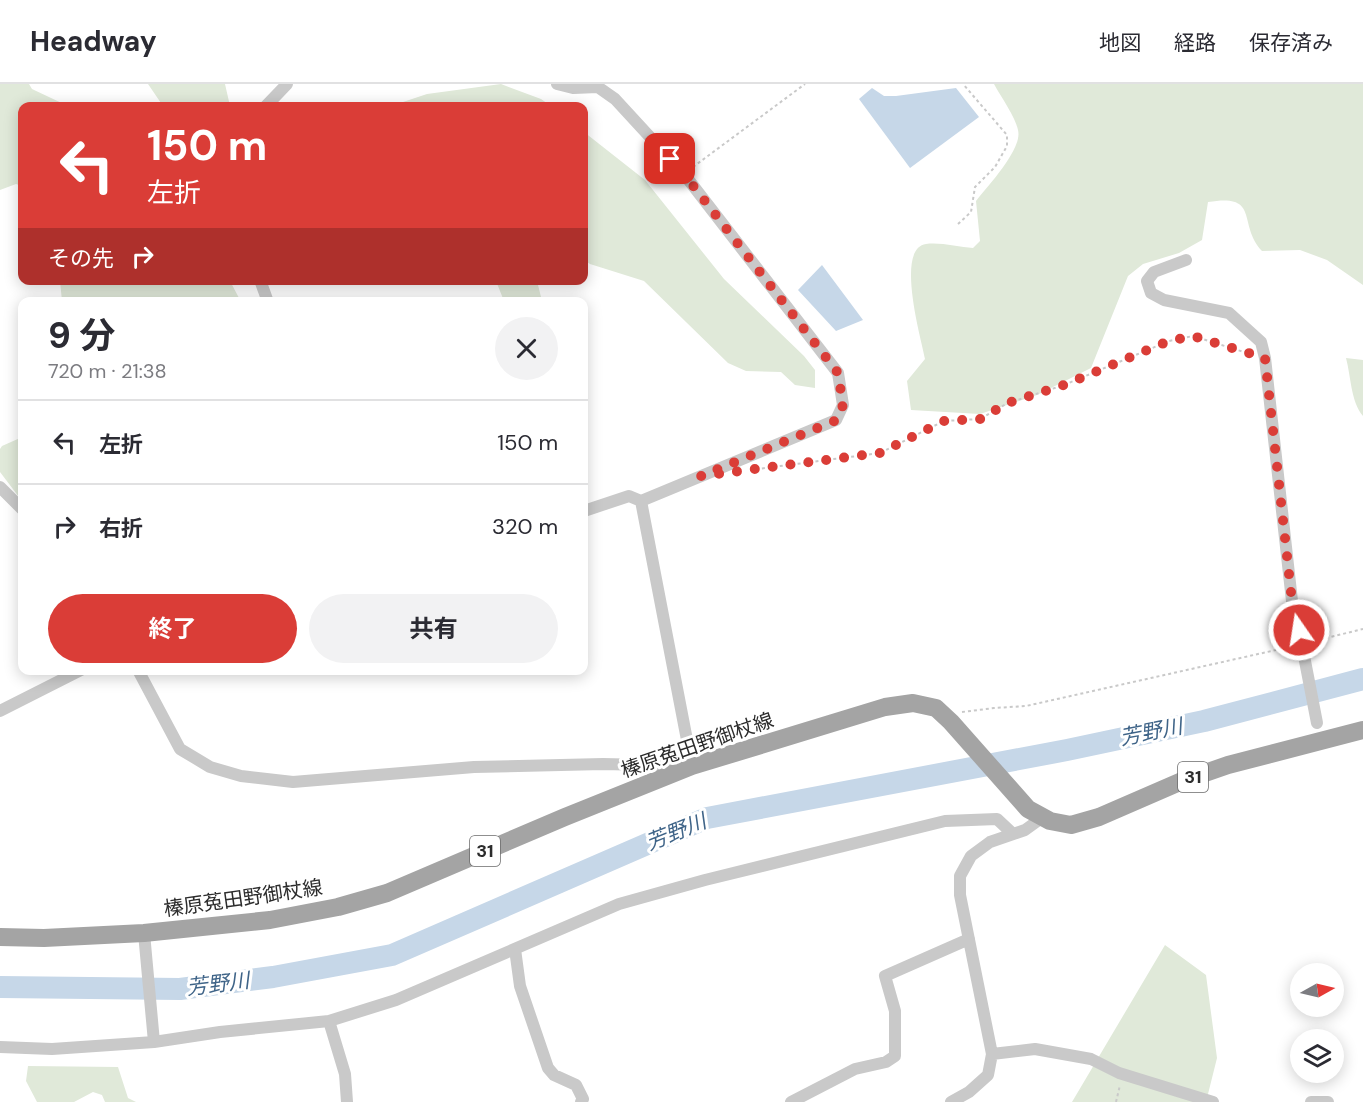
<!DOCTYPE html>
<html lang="ja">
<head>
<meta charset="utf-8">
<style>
  body { margin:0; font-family:"DM Sans","Noto Sans JP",sans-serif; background:#f2f2f3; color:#2b2b33; height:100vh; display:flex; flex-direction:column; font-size:22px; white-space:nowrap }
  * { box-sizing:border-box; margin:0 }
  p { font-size:20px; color:#7c7c81 }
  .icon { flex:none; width:33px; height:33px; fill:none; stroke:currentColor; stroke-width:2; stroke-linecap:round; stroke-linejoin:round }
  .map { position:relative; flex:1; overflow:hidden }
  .drawer { position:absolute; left:18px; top:213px; width:570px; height:378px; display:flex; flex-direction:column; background:#fff; border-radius:12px; box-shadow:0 3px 15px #0003 }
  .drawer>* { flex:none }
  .top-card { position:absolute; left:18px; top:18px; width:570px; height:183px; border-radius:12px; box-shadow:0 3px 15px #0003; background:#da3d37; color:#fff; overflow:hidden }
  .needle { width:39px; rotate:82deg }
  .buttons { position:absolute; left:1290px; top:879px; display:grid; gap:12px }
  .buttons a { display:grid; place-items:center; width:54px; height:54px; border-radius:50%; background:#fff; box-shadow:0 3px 15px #0003; font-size:30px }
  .pin { position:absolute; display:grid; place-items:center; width:51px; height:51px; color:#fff; margin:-26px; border-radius:12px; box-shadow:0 3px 9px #0006 }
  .me { position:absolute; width:66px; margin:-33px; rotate:347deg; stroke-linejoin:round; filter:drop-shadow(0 0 4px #0008) }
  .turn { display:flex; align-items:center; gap:21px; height:126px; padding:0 30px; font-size:27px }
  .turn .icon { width:78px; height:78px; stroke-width:2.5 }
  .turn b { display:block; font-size:42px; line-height:51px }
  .then { display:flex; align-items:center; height:57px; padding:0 30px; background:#0003; gap:12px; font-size:22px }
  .round { display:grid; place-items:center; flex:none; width:63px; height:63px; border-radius:32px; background:#f2f2f3 }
  .overview { display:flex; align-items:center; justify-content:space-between; height:102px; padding:0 30px }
  h1 { font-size:36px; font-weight:700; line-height:45px }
  .primary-button { display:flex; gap:12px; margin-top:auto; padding:12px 30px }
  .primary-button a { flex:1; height:69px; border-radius:36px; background:#da3d37; color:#fff; font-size:24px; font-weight:700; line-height:69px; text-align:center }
  .primary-button a+a { background:#f2f2f3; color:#2b2b33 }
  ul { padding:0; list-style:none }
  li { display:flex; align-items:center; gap:18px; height:84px; padding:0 30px; border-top:2px solid #e1e1e2 }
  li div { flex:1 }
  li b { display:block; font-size:22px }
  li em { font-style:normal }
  header { display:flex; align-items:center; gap:36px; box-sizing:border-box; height:84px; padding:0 30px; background:#fff; border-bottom:2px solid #e1e1e2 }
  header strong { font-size:28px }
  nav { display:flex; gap:33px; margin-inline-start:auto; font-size:21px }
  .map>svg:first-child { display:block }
  .green { fill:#e0e9d9 }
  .water { fill:#c6d7e8 }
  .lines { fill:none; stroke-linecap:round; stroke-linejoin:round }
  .river { stroke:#c6d7e8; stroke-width:22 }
  .path { stroke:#c9c9c9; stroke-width:2; stroke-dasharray:3 3; stroke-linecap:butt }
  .street { stroke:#c9c9c9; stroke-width:12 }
  .primary { stroke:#a4a4a4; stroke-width:18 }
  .street-bridge { stroke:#c9c9c9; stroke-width:12 }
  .route { stroke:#da3d37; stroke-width:10; stroke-dasharray:0 18 }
  .labels { text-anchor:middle; stroke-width:6; stroke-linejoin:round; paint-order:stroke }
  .shield { fill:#fff; stroke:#6b6b6b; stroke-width:1.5 }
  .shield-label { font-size:18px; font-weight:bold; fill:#2c2c2c }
  .street-label { font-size:20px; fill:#2c2c2c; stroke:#fff }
  .water-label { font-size:21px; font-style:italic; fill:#3f6488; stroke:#fff }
</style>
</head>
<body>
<header>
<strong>Headway</strong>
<nav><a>地図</a><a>経路</a><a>保存済み</a></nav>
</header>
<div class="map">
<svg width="1363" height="1018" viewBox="0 0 1363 1018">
  <rect width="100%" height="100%" fill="#fff"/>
  <path class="green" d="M 0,0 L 29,0 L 32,5 L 68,22 L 22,22 L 22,102 L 16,100 L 0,106 Z
    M 148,0 L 225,0 L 230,22 L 163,22 Z
    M 501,0 L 541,15 L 551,22 L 391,22 L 427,10 Z
    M 994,0 L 1363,0 L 1363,201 L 1327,176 L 1300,166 L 1262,167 C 1237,140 1261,109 1208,118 L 1202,156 L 1179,169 L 1143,180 L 1128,192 L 1091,284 L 1037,311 L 980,330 L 911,326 L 907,297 L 925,275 C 921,254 895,164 926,160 C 940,158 959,163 973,164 L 980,157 L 976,117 C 987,103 1023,65 1018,46 C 1015,32 1001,13 994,0 Z
    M 584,48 L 645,96 L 724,195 L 804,272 L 815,286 L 815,304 L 795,301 L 781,288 L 746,287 L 728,279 L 644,197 L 590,180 L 584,176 Z
    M 60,197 L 230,197 L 239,214 L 245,217 L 62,217 Z
    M 496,197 L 537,197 L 542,217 L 504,217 Z
    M 1346,274 L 1363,276 L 1363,332 C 1351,318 1351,293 1346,274 Z
    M 22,350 L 22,417 L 0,388 L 0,365 L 2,362 L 20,354 Z
    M 1165,861 L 1206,891 L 1217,974 L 1206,1018 L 1072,1018 Z
    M 28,982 L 118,983 L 128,1014 L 136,1018 L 105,1018 L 102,1011 L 93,1008 L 74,1018 L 37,1018 L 26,997 Z"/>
  <path class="water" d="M 872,4 L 884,12 L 896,12 L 956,4 L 979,33 L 910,84 L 859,15 Z
    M 822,181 L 863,236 L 836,247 L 798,206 Z"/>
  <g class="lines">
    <path class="river" d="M 0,903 L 180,905 L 273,893 L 392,871 L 707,734 L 1067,666 L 1204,637 L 1363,595"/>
    <path class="path" d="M 693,83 L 805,0
      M 958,140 L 971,128 L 975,103 L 995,83 L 1007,62 L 1007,51 L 963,0
      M 750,386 L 880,369 L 944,337 L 980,335 L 1008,319 L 1064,301 L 1169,257 L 1193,252 L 1250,270
      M 1314,557 L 1363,545
      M 962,628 L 994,624 L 1026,622 L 1276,566
      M 1116,1018 L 1120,1001"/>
    <path class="street" d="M 557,0 L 573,4 L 598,3 L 615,15 L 684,90 L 838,289 L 843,321 L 836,336 L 641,417 L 629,412 L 584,427
      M 266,22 L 287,0
      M 1186,176 L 1154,188 L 1147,197 L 1151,209 L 1164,216 L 1229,229 L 1261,258 L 1265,274 L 1292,517 L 1299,546
      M 260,196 L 268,218
      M 0,403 L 22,425
      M 1288,563 L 1291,522
      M 138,586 L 180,665 L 210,683 L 241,692 L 293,698 L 474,683 L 603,680 L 692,682 L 641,417
      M 0,627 L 81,586
      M 144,849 L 154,958
      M 515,865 L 520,902 L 548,984 L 554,991 L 576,1001 L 583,1015 L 581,1018
      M 329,937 L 345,990 L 347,1018
      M 0,963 L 52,965 L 154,958 L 220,948 L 329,937 L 396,916 L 619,820 L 705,796 L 945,737 L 997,735 L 1013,750
      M 992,970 L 1035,965 L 1091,975 L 1119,989 L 1213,1018
      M 791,1018 L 855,985 L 886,978 L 895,972 L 895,927 L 885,892 L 969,855
      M 951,1018 L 969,1008 L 988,991 L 992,970 L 960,811 L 960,792 L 971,772 L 990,758 L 1025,746 L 1043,733
      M 1311,1018 L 1328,1018"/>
    <path class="primary" d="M 0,853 L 44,854 L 144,849 L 270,836 L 338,823 L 387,809 L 565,733 L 692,682 L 885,623 L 913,619 L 936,624 L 951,638 L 1028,725 L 1050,737 L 1071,741 L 1099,733 L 1182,697 L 1228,681 L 1363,646"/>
    <path class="street-bridge" d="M 1299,546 L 1317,639"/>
  </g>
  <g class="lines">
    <path class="route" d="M 670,75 L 684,90 L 838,289 L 843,321 L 837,336 L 701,392 L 880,369 L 944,337 L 980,335 L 1008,319 L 1064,301 L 1169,257 L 1193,252 L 1265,274 L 1292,517 L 1299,546"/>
  </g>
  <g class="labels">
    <g class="shield">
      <rect x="1178" y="678" width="30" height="30" rx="4.5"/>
      <rect x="470" y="752" width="30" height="30" rx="4.5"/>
    </g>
    <g class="shield-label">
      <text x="1193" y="699">31</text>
      <text x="485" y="773">31</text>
    </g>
    <g class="street-label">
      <text transform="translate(697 661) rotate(-19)" y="7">榛原菟田野御杖線</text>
      <text transform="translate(243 814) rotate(-8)" y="7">榛原菟田野御杖線</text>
    </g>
    <g class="water-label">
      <text transform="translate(1151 648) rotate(-11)" y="7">芳野川</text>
      <text transform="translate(676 748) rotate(-22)" y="7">芳野川</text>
      <text transform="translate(218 900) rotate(-7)" y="7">芳野川</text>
    </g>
  </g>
</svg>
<div class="buttons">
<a><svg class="needle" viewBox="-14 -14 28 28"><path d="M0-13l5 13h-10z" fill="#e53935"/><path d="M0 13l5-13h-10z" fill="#7c7c81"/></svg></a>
<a><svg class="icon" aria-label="layers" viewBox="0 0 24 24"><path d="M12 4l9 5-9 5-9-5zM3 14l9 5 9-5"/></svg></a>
</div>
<div class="pin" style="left:670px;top:75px;background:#d93025"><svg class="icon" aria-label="arrive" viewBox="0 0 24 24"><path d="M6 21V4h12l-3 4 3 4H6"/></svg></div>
<svg class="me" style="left:1299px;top:546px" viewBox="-20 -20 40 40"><circle r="17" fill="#da3d37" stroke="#fff" stroke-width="3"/><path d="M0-11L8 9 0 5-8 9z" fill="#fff"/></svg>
<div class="top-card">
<div class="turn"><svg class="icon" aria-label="left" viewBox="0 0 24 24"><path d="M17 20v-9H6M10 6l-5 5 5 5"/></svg><div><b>150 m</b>左折</div></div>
<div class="then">その先<svg class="icon" aria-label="right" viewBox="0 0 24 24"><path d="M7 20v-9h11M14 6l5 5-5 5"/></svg></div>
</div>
<section class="drawer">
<div class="overview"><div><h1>9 分</h1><p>720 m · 21:38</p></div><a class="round"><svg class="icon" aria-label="close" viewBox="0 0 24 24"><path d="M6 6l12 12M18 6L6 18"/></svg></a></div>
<ul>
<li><svg class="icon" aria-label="left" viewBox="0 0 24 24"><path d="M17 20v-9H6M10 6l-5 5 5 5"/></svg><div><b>左折</b></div><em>150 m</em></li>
<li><svg class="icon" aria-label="right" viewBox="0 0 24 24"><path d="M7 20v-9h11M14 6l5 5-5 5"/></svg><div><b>右折</b></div><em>320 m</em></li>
</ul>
<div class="primary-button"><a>終了</a><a>共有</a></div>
</section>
</div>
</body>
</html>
